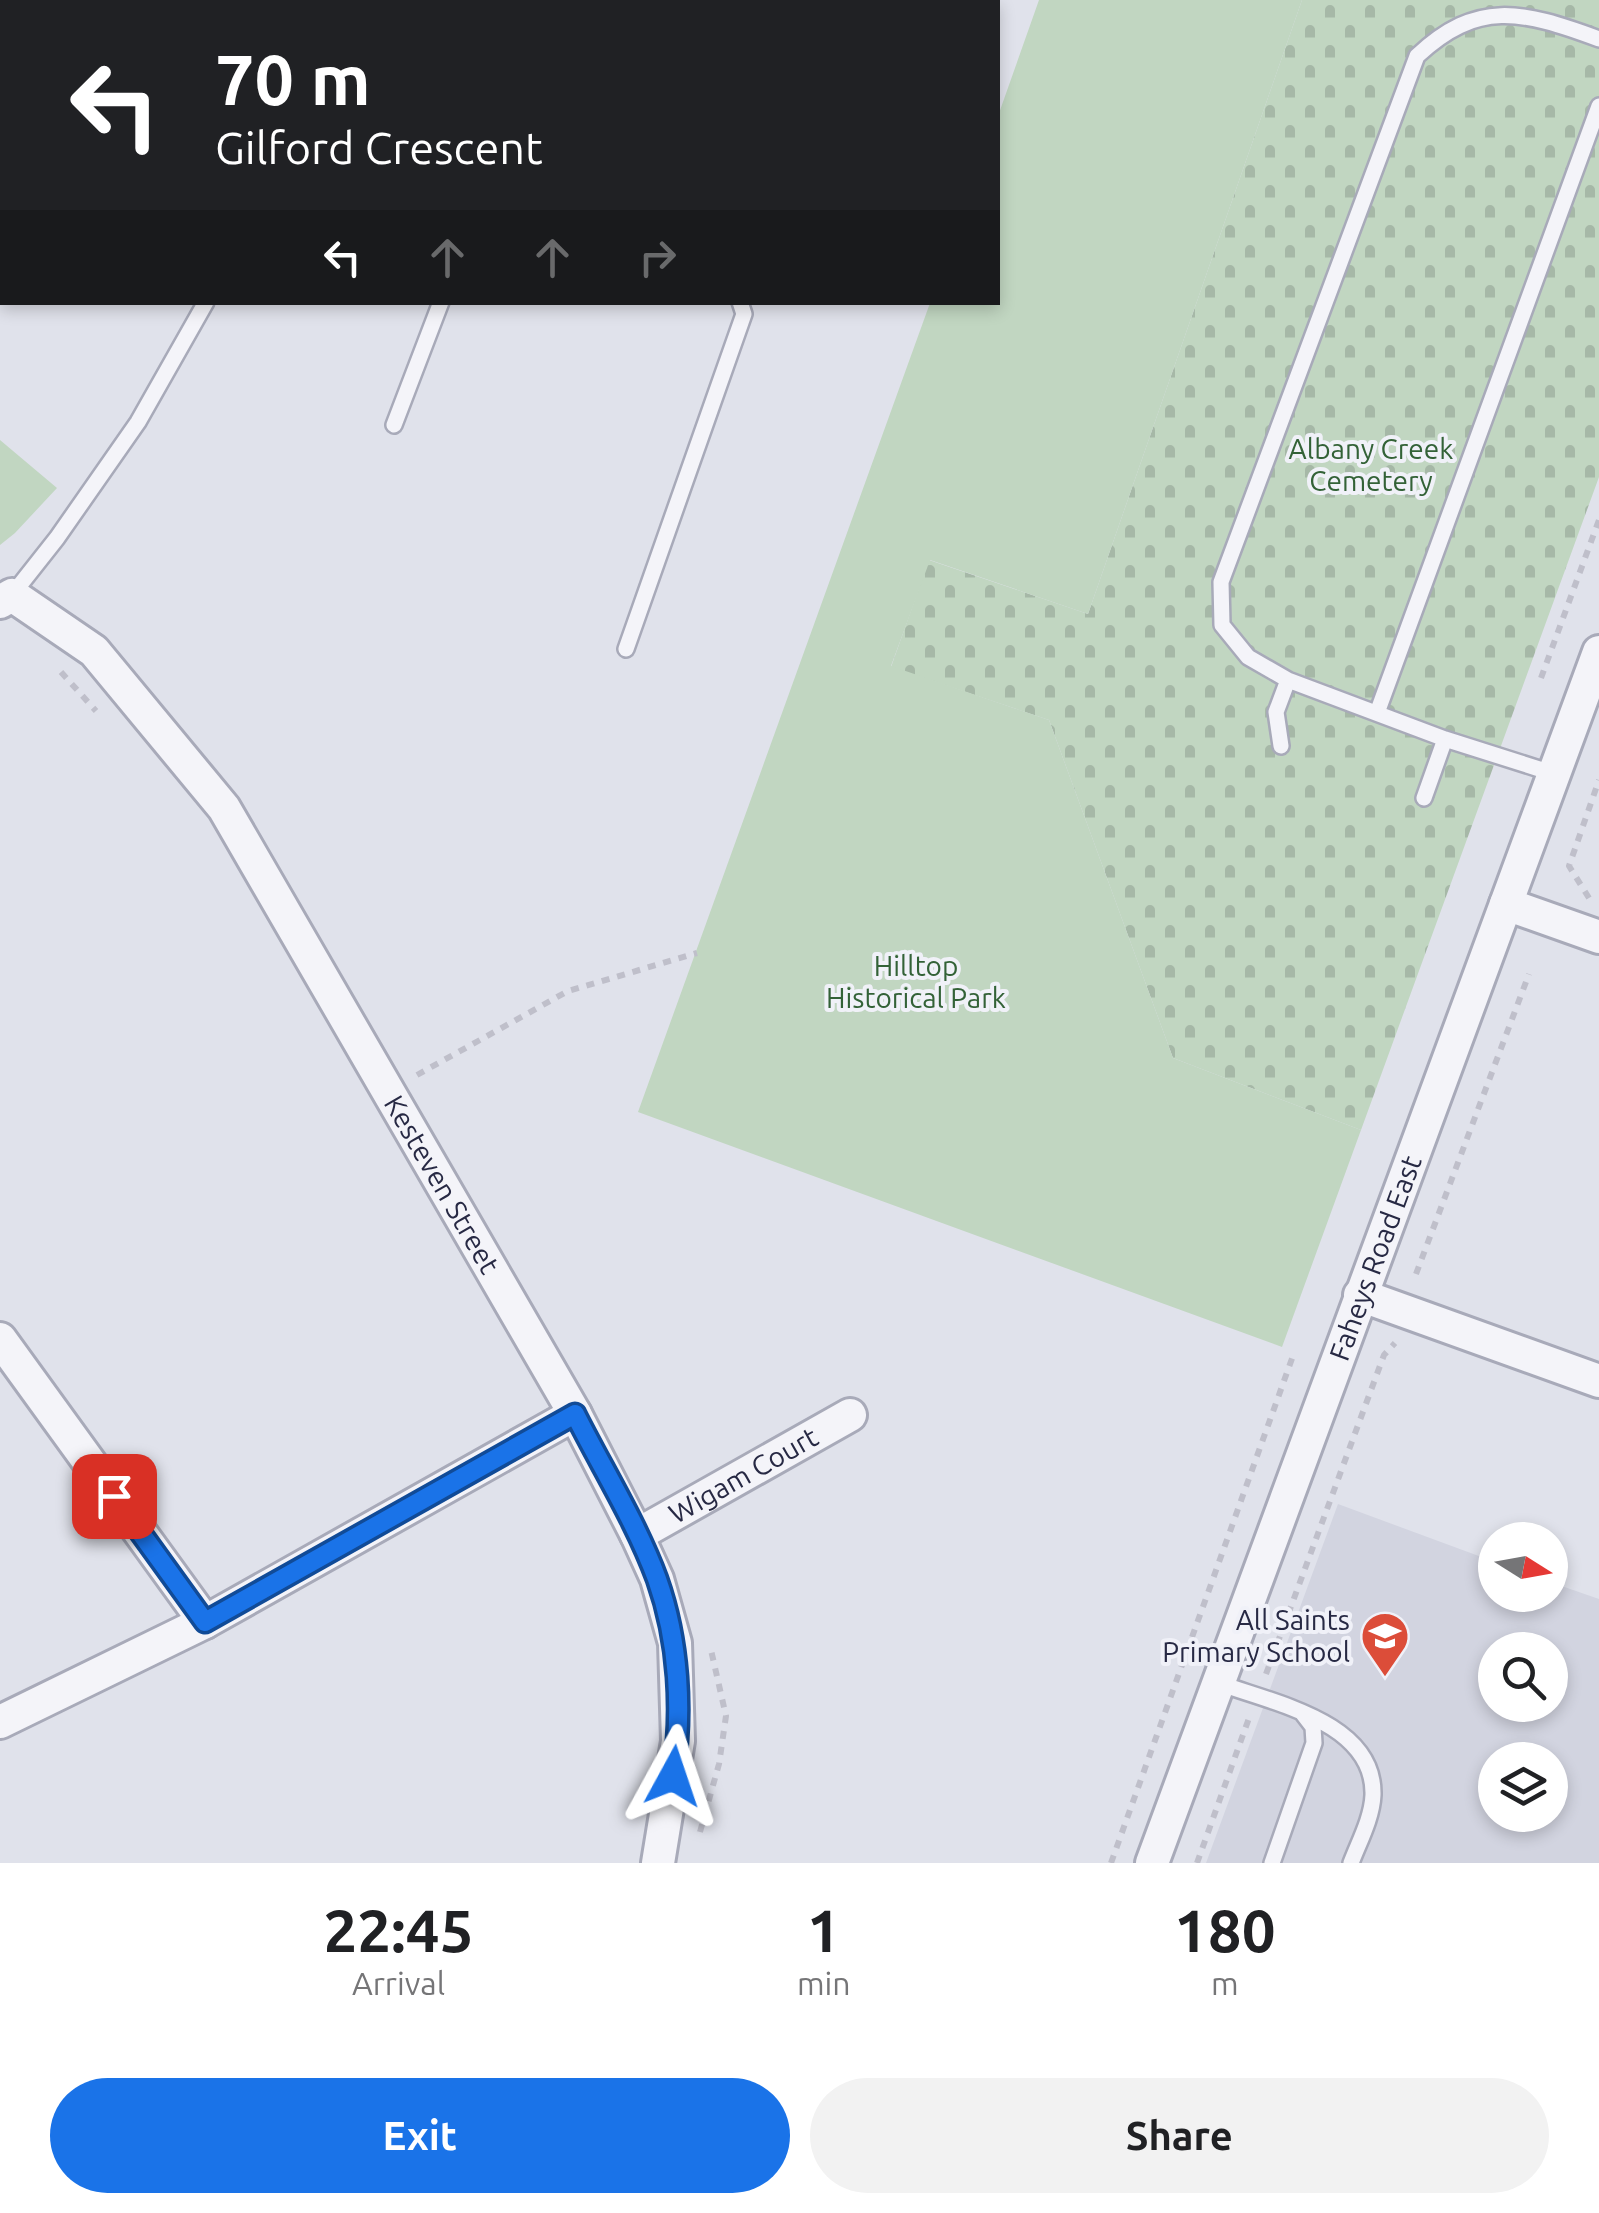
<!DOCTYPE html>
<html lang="en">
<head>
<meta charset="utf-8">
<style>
  body { margin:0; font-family:Ubuntu,sans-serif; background:#f2f2f2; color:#202124; height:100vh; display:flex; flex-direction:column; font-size:38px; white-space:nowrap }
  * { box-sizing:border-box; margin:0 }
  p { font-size:32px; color:#757577 }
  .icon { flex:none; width:55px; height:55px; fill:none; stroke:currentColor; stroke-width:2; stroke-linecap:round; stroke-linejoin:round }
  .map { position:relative; height:1863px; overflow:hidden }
  .side { display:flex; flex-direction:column; background:#fff; flex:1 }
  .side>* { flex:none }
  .banner { position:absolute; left:0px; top:0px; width:1000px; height:305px; box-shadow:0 5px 15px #0003; background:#202124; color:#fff; overflow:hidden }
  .needle { width:65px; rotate:101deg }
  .fabs { position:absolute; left:1478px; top:1522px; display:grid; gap:20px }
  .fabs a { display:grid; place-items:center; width:90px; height:90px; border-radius:50%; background:#fff; box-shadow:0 5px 15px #0003; font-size:50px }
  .pin { position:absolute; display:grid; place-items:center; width:85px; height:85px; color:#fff; margin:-42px; border-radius:20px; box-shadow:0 5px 15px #0006 }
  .me { position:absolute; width:110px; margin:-55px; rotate:5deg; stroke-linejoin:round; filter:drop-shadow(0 0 8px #0008) }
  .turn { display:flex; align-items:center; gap:35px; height:210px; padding:0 50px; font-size:45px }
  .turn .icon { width:130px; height:130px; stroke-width:2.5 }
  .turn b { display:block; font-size:70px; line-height:85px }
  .lanes { display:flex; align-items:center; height:95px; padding:0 50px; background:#0003; justify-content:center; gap:50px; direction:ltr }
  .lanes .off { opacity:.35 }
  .eta { display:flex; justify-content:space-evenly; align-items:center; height:170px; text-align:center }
  .eta b { font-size:60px; font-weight:700; line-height:70px }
  .button { display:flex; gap:20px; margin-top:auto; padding:20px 50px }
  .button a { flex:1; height:115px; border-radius:60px; background:#1a73e8; color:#fff; font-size:40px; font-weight:700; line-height:115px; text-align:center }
  .button a+a { background:#f2f2f2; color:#202124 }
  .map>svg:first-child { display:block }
  .built { fill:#d2d4e0; fill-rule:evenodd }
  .cemetery { fill:url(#cemetery-stones) }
  .park { fill:#c1d6c1 }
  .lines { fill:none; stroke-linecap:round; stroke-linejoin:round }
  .service-casing { stroke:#a8aab9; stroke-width:20 }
  .minor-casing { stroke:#a8aab9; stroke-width:38 }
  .path { stroke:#bfbfca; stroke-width:6; stroke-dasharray:8 8; stroke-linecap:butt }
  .service { stroke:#f4f4f9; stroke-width:15 }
  .minor { stroke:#f4f4f9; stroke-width:32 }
  .route-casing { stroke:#114b97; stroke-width:25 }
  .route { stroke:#1a73e8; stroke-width:18 }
  .labels { text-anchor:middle; stroke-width:8; stroke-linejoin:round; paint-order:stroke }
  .park-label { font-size:28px; fill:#336237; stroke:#f0f1f8 }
  .street-label { font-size:28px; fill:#272944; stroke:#f0f1f8 }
  .poi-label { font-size:28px; fill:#272944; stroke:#f0f1f8; text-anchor:end }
</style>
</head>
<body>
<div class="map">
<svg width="1599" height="1863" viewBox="0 0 1599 1863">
  <defs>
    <pattern id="cemetery-stones" width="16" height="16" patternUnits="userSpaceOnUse" patternTransform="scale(2.5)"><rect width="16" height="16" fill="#c1d6c1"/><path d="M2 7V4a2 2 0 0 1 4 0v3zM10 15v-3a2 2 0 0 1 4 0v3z" fill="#a6b8a7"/></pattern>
  </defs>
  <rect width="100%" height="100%" fill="#e0e2eb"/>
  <path class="built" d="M 1338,1504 L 1495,1562 L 1495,1595 L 1550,1595 L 1550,1582 L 1599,1599 L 1599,1863 L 1206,1863 ZM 1495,1650 L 1550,1650 L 1550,1705 L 1495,1705 ZM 1495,1760 L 1550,1760 L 1550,1815 L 1495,1815 Z"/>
  <path class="cemetery" d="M 1302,0 L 1599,0 L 1599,477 L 1361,1130 L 1173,1058 L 1049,720 L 891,667 L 929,560 L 1088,614 Z"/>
  <path class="park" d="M 1039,0 L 1302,0 L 1088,614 L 930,560 L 891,666 L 1049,720 L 1173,1058 L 1361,1130 L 1282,1347 L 638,1112 L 930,303 L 998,302 L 998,116 Z
    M 0,440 L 57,488 L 15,533 L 0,545 Z"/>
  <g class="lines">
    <g class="service-casing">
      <path id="service" d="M 388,0 L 389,2
        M 223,2 L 227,0
        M 600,2 L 601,0
        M 889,2 L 890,0
        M 0,191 L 2,188
        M 394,425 L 441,302
        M 12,595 L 57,538 L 138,422 L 206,302
        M 626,649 L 744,314 L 740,302
        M 1377,713 L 1599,106
        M 1281,746 L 1276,712 L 1288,680
        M 1552,773 L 1445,739 L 1288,680 L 1248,657 L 1222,625 L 1221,582 L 1417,56 C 1477,0 1521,10 1599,39
        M 1424,798 L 1445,739
        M 1219,1683 C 1273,1703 1375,1722 1373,1795 C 1372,1818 1359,1842 1351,1863
        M 1272,1863 L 1314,1743 L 1313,1727 L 1303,1714"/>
    </g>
    <g class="minor-casing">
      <g id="minor">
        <path id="s1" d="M 0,602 L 12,595 L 94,651 L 224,808 L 575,1414 L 637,1535 L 657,1579 L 675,1643 L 678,1741 L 658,1863"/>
        <path d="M 1506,904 L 1599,937"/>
        <path d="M 1360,1295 L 1599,1381"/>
        <path d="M 0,1339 L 205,1622"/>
        <path id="s2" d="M 637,1535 L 850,1415"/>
        <path d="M 0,1722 L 205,1622 L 575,1414"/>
        <path id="s3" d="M 1152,1863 L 1599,652"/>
      </g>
    </g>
    <path class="path" d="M 61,672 L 96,711
      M 1541,678 L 1599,520
      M 1589,898 L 1569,866 L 1599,780
      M 417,1075 L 568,991 L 697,953
      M 1416,1274 L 1529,974
      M 1266,1674 L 1384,1355 L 1395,1343
      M 700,1832 L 719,1764 L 726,1716 L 711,1650
      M 1111,1863 L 1294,1353
      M 1197,1863 L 1249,1718"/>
    <use href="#service" class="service"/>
    <use href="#minor" class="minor"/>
  </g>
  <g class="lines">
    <g class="route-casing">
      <path id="route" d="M 114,1496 L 205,1622 L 575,1414 C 602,1468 636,1522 657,1579 C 679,1641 683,1712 673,1776"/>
    </g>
    <use href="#route" class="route"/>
  </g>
  <defs>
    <g id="school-pin" transform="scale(2.5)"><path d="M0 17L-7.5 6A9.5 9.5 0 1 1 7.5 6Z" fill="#dc4d39" stroke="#f0f1f8"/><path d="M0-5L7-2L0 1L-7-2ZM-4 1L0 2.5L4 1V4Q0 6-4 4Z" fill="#fff"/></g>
  </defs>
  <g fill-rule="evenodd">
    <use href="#school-pin" x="1385" y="1636"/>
  </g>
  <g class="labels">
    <g class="park-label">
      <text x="1371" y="459">Albany Creek<tspan x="1371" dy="32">Cemetery</tspan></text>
      <text x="916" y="976">Hilltop<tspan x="916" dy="32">Historical Park</tspan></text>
    </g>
    <g class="street-label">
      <text dy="10" stroke="none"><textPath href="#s1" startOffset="752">Kesteven Street</textPath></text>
      <text dy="10" stroke="none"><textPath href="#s3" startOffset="645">Faheys Road East</textPath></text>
      <text dy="10" stroke="none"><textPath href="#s2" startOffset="122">Wigam Court</textPath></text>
    </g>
    <g class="poi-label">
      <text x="1350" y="1630">All Saints<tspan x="1350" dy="32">Primary School</tspan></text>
    </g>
  </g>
</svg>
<div class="fabs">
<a><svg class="needle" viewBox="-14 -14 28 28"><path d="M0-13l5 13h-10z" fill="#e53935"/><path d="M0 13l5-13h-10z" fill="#757577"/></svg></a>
<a><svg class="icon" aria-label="search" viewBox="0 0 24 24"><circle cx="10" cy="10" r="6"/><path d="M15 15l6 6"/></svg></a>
<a><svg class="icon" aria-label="layers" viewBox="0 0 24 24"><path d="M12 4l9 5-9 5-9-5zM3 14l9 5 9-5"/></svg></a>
</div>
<div class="pin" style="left:114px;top:1496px;background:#d93025"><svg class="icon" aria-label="arrive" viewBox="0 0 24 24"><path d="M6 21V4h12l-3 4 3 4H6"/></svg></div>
<svg class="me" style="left:673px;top:1776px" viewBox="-20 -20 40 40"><path d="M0-17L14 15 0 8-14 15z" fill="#1a73e8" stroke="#fff" stroke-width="4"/></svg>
<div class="banner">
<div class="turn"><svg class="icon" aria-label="left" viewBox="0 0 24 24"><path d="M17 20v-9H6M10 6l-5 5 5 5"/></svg><div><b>70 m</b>Gilford Crescent</div></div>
<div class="lanes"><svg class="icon" aria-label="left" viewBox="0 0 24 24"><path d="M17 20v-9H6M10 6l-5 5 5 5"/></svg><svg class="icon off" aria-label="ahead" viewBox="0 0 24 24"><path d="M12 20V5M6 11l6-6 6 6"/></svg><svg class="icon off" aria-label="ahead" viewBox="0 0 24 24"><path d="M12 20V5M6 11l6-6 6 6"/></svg><svg class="icon off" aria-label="right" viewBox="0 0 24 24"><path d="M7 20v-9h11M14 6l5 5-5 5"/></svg></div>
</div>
</div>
<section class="side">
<div class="eta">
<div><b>22:45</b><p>Arrival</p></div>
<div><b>1</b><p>min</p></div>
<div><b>180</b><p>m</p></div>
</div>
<div class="button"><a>Exit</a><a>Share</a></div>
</section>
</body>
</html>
